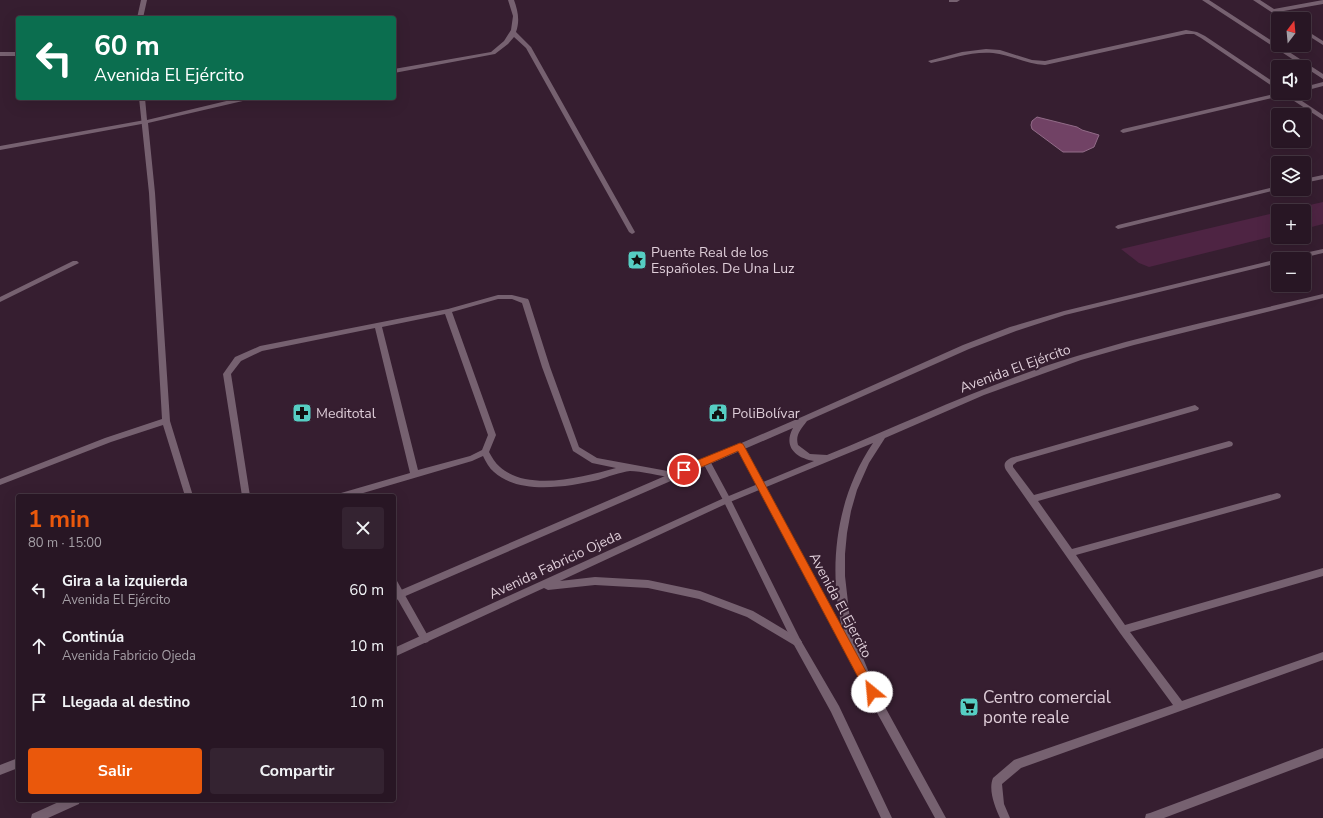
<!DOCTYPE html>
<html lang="es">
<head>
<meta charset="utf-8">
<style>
  body { margin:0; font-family:"Nunito Sans",sans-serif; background:#342331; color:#f1f3f6; height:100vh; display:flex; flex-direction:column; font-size:15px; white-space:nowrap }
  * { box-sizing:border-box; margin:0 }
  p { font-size:13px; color:#a59fa6 }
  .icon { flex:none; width:22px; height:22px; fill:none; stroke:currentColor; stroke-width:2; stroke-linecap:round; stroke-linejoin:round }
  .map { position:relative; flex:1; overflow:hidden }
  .drawer { position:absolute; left:16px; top:494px; width:380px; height:308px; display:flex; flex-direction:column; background:#281624; border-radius:4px; box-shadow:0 4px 16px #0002,0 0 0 1px #443541 }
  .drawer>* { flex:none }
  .hud { position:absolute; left:16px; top:16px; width:380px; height:84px; border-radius:4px; box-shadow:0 4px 16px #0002,0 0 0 1px #443541; background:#0b6e4f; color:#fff; overflow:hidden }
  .needle { width:26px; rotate:16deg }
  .buttons { position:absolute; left:1271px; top:12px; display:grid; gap:8px }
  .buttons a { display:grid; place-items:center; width:40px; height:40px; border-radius:4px; background:#281624; box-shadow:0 4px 16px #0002,0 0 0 1px #443541; font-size:20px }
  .pin { position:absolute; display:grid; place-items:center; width:34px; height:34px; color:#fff; margin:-17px; border:2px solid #fff; border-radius:50%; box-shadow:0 1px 4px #0007 }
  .me { position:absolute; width:44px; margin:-22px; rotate:332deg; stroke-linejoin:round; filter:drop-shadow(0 0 3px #0008) }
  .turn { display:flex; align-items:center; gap:14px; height:84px; padding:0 12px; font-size:18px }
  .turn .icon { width:52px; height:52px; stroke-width:2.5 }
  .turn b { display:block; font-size:28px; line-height:34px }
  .round { display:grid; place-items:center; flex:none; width:42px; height:42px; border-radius:4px; background:#342331 }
  .summary { display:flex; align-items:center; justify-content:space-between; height:68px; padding:0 12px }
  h1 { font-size:24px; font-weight:700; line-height:30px; color:#ea580c }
  .button { display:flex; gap:8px; margin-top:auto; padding:8px 12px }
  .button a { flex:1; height:46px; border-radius:4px; background:#ea580c; color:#fff; font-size:16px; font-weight:700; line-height:46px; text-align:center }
  .button a+a { background:#342331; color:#f1f3f6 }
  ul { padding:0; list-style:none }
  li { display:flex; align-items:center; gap:12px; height:56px; padding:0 12px }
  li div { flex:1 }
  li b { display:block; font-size:15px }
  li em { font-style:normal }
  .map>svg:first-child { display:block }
  .green { fill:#4e2443 }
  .water { fill:#714265; stroke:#926c88 }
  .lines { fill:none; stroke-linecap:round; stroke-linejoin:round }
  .service { fill:#766170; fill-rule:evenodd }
  .minor { fill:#766170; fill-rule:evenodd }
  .tertiary { fill:#766170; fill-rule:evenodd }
  .route { fill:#ea580c; stroke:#983908 }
  .labels { text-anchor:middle; stroke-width:4; stroke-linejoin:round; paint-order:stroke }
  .poi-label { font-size:14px; fill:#decdd8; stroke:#361e30; text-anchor:start }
  .street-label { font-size:14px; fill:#decdd8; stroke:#361e30 }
  .near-poi-label { font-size:17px; fill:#decdd8; stroke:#361e30; text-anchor:start }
</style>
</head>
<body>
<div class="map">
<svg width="1323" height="818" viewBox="0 0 1323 818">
  <rect width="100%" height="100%" fill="#361e30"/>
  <path class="green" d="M 1323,202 L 1323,224 L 1304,229 L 1304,211 L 1283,211 Z
    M 1278,212 L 1278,235 L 1149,267 L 1139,263 L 1121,249 Z"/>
  <path class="water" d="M 1037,117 L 1077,127 L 1082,130 L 1099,135 L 1094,147 L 1083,152 L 1063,152 L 1032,129 L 1031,125 L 1032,121 Z"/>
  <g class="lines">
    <path class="service" d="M 1186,30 L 1197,32 L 1205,36 L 1278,85 L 1278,90 L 1201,38 L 1194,34 L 1186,34 L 1045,65 C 1027,64 1011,55 993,53 C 972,51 951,59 931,63 L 928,61 L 962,52 L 986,49 L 1000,50 L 1032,60 L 1045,61 Z
      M 1323,82 L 1323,86 L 1304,91 L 1304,87 Z
      M 1278,93 L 1290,93 L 1323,115 L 1323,120 L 1285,95 L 1123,133 L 1120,131 L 1123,129 Z
      M 145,120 L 148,122 L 147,123 L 0,150 L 0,146 Z
      M 1323,175 L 1323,179 L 1304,183 L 1304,179 Z
      M 1278,186 L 1278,189 L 1280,189 L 1118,229 L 1115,227 L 1118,225 Z
      M 498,295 L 512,295 L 528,299 L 529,301 L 550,367 L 579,447 L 597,458 L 673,472 L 676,473 L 677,475 L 676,477 L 673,478 C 662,476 640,471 630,471 C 621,472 607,477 598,480 C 567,487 519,495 494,472 C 489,468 486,462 483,456 L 472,461 L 353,496 L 337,496 L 338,494 L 341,493 L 410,473 L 375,328 L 262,351 L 241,361 L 231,374 L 250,496 L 242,496 L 223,374 L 235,357 L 260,346 L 448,309 ZM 498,299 L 512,299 L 522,303 L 542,367 L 573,451 L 592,463 L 616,468 C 584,477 528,492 500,467 C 495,463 492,457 489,452 L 496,435 L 452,312 ZM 445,314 L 488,435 L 482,450 L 470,456 L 418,470 L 382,327 Z
      M 1195,405 L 1199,408 L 1198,410 L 1017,462 L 1013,465 L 1013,467 L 1034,495 L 1229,441 L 1232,442 L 1233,444 L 1232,446 L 1229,447 L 1038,501 L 1072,549 L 1277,493 L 1280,494 L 1281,496 L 1280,498 L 1277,499 L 1076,555 L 1125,625 L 1323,568 L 1323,576 L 1130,632 L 1182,701 L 1323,652 L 1323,660 L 1021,768 L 1002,784 L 1004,804 L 1010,818 L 1000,818 C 995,807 988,790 993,778 L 1014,760 L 1173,705 L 1120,633 L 1006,470 C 1002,463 1007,459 1014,457 Z
      M 1323,748 L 1323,758 L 1164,818 L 1145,818 L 1146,814 L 1150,813 Z"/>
    <path class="minor" d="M 141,0 L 147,0 L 143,18 L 137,18 Z
      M 508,0 L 514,0 C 518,11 520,21 516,32 L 531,47 L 635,232 L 634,233 L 632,234 L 629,232 L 526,48 L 514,37 L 508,44 L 495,54 L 394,73 L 394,69 L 491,52 L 504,41 L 511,30 L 513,16 Z
      M 949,0 L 960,0 L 957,2 L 949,2 Z
      M 1202,0 L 1209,0 L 1323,74 L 1323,79 Z
      M 1253,0 L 1260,0 L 1274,9 L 1323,0 L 1323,4 L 1278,12 L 1289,19 L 1282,19 Z
      M 1304,29 L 1323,41 L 1323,45 L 1304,33 Z
      M 0,52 L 18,52 L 18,56 L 0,56 Z
      M 139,98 L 145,98 L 147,120 L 239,98 L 250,98 L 247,100 L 148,123 L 155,193 L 170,421 L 193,496 L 185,496 L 163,425 L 111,442 L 0,485 L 0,479 L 105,438 L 162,419 L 149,193 Z
      M 73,261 L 77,261 L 79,263 L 0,302 L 0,297 Z
      M 740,443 L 743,444 L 744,446 L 856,655 L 858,658 L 856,661 L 853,662 L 850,661 L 736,446 L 737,444 Z
      M 706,458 L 709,459 L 731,500 L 800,639 L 839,706 L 892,818 L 881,818 L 831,712 L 794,645 L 723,500 L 702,461 L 703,459 Z
      M 394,580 L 397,581 L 428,636 L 430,639 L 428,642 L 425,643 L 422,642 L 394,593 Z
      M 869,684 L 873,685 L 946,818 L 935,818 L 865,691 L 864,688 L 865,685 Z"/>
    <path class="tertiary" d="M 1323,249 L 1323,253 L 1298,259 L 1285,259 L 1286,257 Z
      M 1278,259 L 1278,263 L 1065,315 L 1016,331 L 969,349 L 807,421 C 801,429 795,435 798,445 L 810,454 L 827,455 C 910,421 991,382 1077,356 C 1158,331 1241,314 1323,294 L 1323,298 L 1134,345 L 1081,360 L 984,395 L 885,438 L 869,463 L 857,490 L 851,511 L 847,533 L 845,554 L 845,576 L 850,620 L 856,641 L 877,692 L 876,695 L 872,697 L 868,695 C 861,678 852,660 846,642 C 826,577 834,500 873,443 L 730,502 L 560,581 L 595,577 L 648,580 L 700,591 L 753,611 L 800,639 L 802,642 L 800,645 L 797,646 L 794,645 L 747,617 L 699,599 L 648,588 L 595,585 L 548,590 L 544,588 L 394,657 L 394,648 L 724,498 L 814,461 C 795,458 783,446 793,428 L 394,601 L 394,593 L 804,416 L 963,345 L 1010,327 L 1064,311 Z
      M 18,758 L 18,768 L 0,775 L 0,765 Z
      M 63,800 L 80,800 L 79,804 L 48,818 L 31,818 L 32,814 Z"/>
  </g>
  <path class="route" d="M 740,443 L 743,444 L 875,688 L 877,692 L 875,696 L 872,697 L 868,696 L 738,451 L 688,473 L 681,473 L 679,470 L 681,467 Z"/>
  <defs>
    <g id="sight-square" transform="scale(1)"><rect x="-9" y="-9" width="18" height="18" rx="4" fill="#56cec3" stroke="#361e30"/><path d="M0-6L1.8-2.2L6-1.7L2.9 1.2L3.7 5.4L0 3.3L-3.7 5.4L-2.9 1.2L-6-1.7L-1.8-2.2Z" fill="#111"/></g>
    <g id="pharmacy-square" transform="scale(1)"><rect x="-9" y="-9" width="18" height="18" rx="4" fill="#56cec3" stroke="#361e30"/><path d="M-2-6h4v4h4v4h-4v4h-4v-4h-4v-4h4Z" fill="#111"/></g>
    <g id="civic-square" transform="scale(1)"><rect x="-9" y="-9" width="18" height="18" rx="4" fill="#56cec3" stroke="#361e30"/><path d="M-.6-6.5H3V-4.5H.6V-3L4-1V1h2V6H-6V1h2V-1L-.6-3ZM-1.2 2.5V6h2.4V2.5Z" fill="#111"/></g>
    <g id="supermarket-square" transform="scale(1)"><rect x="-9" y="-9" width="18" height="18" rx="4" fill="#56cec3" stroke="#361e30"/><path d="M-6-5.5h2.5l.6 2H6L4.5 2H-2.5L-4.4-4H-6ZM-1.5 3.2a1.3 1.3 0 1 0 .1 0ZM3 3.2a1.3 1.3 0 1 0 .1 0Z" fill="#111"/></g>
  </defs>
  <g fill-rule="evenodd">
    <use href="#sight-square" x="637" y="260"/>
    <use href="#pharmacy-square" x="302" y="413"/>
    <use href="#civic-square" x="718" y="413"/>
    <use href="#supermarket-square" x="969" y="707"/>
  </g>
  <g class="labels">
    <g class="poi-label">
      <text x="651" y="257">Puente Real de los<tspan x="651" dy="16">Españoles. De Una Luz</tspan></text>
      <text x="316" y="418">Meditotal</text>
      <text x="732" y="418">PoliBolívar</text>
    </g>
    <g class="street-label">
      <text transform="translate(1015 368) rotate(-20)" y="5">Avenida El Ejército</text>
      <text transform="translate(555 564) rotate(-25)" y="5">Avenida Fabricio Ojeda</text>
      <text transform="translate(841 605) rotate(62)" y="5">Avenida El Ejercito</text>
    </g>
    <g class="near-poi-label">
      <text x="983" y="703">Centro comercial<tspan x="983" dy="20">ponte reale</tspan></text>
    </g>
  </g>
</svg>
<div class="buttons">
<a><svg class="needle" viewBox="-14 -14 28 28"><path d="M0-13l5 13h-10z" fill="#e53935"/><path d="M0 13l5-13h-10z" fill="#a59fa6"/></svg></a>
<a><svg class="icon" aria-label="sound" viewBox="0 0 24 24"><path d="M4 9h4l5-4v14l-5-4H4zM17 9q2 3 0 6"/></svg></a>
<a><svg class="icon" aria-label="search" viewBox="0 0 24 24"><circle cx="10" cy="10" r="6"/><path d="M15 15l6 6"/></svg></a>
<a><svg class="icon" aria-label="layers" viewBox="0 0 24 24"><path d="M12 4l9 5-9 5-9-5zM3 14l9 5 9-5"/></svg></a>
<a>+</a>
<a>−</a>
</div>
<div class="pin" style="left:684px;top:470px;background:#d93025"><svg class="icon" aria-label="arrive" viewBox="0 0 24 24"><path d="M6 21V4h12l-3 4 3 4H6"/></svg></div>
<svg class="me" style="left:872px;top:692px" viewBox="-20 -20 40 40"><circle r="19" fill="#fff"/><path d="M0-13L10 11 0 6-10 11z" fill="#ea580c"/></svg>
<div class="hud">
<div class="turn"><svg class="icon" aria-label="left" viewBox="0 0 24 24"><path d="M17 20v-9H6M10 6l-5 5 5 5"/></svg><div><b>60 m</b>Avenida El Ejército</div></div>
</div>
<section class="drawer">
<div class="summary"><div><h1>1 min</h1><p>80 m · 15:00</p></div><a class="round"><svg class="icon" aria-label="close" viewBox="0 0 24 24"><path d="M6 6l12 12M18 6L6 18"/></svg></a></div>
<ul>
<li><svg class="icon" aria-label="left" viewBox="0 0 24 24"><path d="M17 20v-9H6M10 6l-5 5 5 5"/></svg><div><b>Gira a la izquierda</b><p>Avenida El Ejército</p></div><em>60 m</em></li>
<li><svg class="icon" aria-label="ahead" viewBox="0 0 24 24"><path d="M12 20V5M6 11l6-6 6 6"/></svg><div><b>Continúa</b><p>Avenida Fabricio Ojeda</p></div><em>10 m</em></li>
<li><svg class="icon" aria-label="arrive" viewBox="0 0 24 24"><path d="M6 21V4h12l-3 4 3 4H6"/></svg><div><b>Llegada al destino</b></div><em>10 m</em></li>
</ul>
<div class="button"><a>Salir</a><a>Compartir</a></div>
</section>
</div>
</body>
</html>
